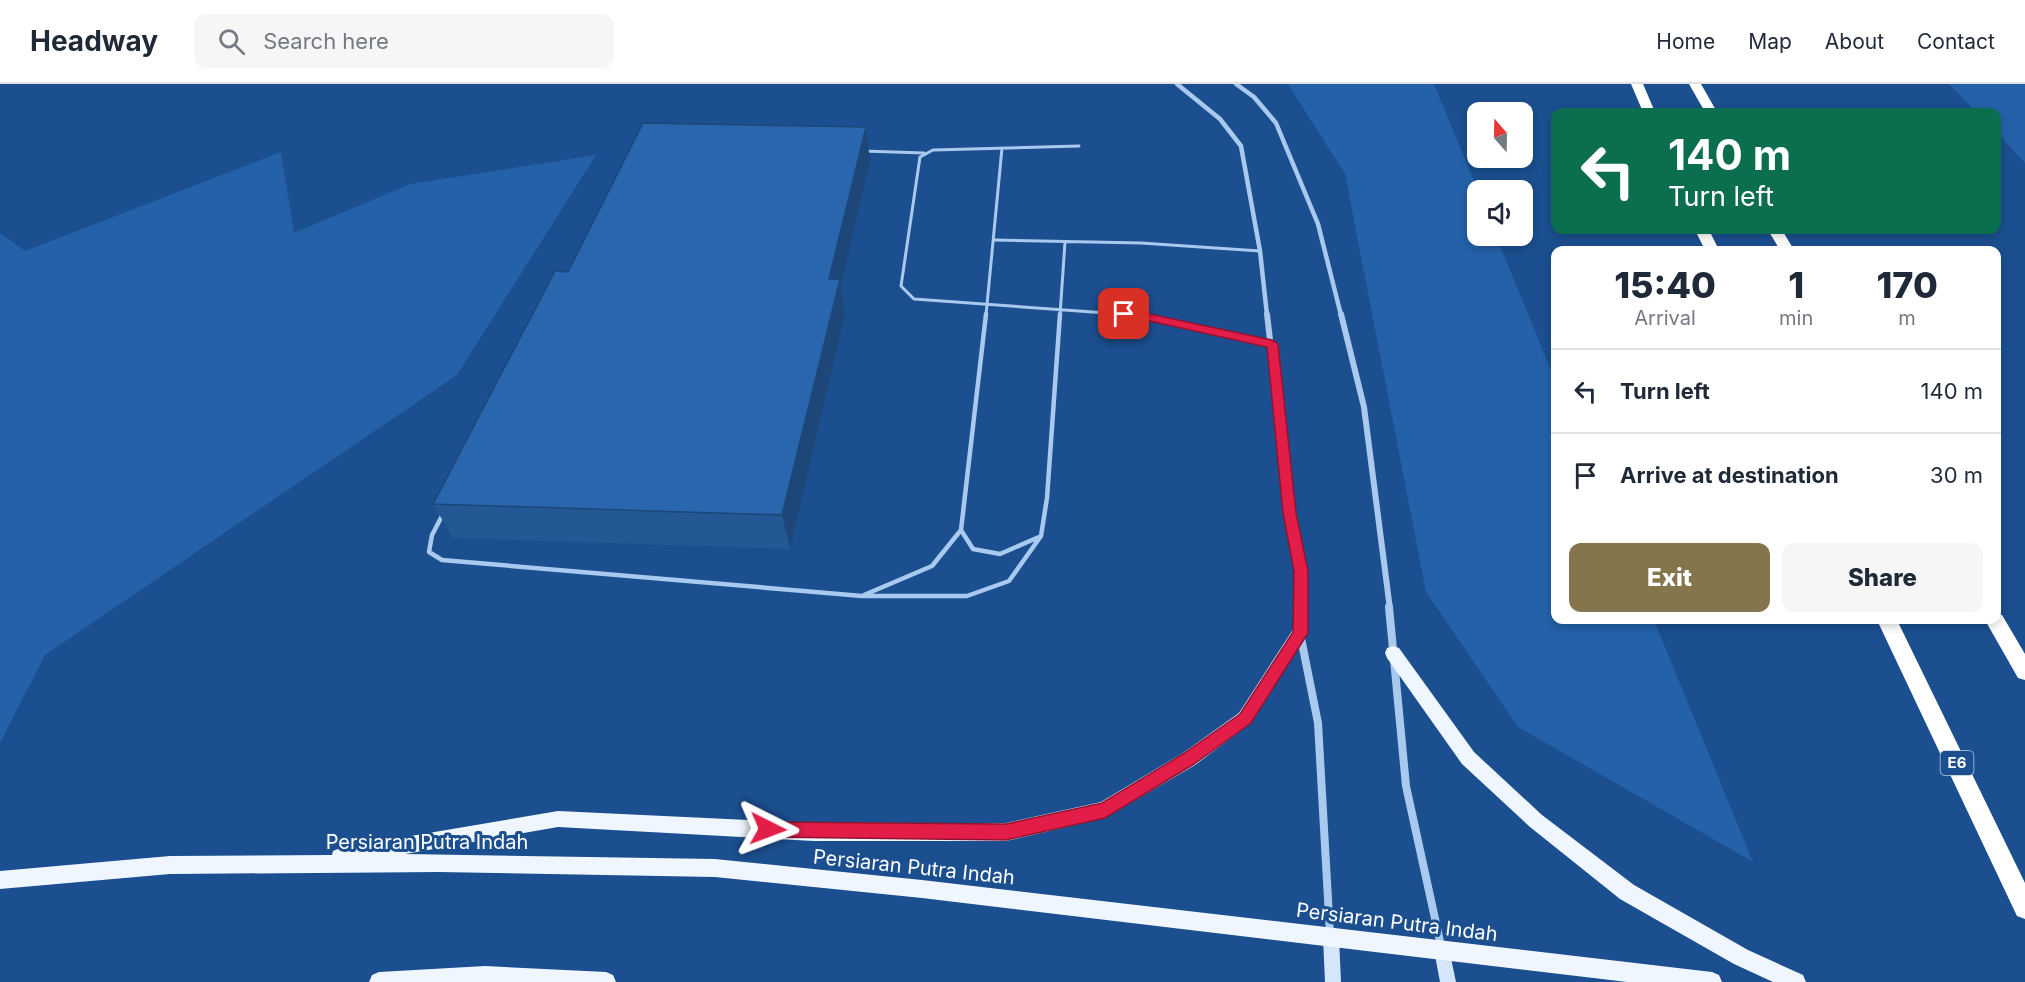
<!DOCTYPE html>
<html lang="en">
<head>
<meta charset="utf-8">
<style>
  body { margin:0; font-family:Inter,sans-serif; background:#f6f6f7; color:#1f2937; height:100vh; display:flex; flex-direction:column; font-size:22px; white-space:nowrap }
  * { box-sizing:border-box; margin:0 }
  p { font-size:20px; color:#747a83 }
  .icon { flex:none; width:33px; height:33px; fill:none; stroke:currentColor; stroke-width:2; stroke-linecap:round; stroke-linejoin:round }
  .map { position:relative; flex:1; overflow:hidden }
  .side { position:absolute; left:1551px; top:162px; width:450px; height:378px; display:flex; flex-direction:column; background:#fff; border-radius:12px; box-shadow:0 3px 9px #0003 }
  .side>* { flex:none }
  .banner { position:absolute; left:1551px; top:24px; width:450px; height:126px; border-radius:12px; box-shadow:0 3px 9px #0003; background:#0b6e4f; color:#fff; overflow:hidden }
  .needle { width:39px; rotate:340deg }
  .buttons { position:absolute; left:1467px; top:18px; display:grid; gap:12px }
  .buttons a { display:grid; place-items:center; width:66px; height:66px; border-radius:12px; background:#fff; box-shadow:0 3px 9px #0003; font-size:30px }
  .pin { position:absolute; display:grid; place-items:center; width:51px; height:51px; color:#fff; margin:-26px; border-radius:12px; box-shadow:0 3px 9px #0006 }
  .me { position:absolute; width:66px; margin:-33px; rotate:93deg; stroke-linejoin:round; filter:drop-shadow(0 0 4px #0008) }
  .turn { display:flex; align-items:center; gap:21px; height:126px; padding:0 18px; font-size:27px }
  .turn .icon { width:78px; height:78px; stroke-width:2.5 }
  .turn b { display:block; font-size:42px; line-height:51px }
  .eta { display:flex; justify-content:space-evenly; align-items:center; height:102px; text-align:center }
  .eta b { font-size:36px; font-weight:800; line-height:42px }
  .cta { display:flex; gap:12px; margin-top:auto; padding:12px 18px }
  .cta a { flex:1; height:69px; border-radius:12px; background:#84754c; color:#fff; font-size:24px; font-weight:800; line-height:69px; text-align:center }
  .cta a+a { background:#f6f6f7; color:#1f2937 }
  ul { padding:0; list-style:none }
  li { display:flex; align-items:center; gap:18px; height:84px; padding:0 18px; border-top:2px solid #e0e1e3 }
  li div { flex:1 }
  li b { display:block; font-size:22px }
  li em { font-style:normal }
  header { display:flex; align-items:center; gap:36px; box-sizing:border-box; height:84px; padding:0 30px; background:#fff; border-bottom:2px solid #e0e1e3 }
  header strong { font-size:28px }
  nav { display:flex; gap:33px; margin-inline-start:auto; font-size:21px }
  .search { width:420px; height:54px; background:#f6f6f7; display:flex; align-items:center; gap:15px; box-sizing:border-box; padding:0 21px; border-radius:12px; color:#747a83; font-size:22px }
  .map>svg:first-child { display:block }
  .green { fill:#2461a8 }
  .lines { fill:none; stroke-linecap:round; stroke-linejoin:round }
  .lane-far1 { stroke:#a9c9ee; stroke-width:3 }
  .lane { stroke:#a9c9ee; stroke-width:4.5 }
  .street-far2 { stroke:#a9c9ee; stroke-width:4.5 }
  .street-far1 { stroke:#a9c9ee; stroke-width:6 }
  .street { stroke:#a9c9ee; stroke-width:8 }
  .secondary { fill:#d6e6fa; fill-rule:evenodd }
  .primary { fill:#f0f6ff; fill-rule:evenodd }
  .highway { fill:#fff; fill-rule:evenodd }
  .wall { fill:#245895 }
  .shaded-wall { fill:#1d4779 }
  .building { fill:#2a66ad; stroke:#1d4779; stroke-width:1.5 }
  .route { fill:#e11d48; stroke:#92132f; stroke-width:1.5 }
  .labels { text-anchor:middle; stroke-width:6; stroke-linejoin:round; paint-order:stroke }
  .shield { fill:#1b4f8f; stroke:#bbcadd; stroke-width:1.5 }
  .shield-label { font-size:15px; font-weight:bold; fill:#fff }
  .near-street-label { font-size:20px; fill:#fff; stroke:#1b4f8f }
</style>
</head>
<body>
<header>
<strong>Headway</strong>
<div class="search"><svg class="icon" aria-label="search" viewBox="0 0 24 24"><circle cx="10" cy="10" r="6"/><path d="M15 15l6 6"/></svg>Search here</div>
<nav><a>Home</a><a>Map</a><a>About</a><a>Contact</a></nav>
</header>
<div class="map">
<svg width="2025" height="898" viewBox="0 0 2025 898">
  <rect width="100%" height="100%" fill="#1b4f8f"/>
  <path class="green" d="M 1288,0 L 1434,0 L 1478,106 L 1478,152 L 1496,152 L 1555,296 L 1556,536 L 1654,536 L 1753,778 L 1518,643 L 1426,508 L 1345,90 Z
    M 1949,0 L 2025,0 L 2025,79 L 1997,49 L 1996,28 L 1976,28 Z
    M 281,68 L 294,149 L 410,100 L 596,71 L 457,291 L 45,571 L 0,659 L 0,149 L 25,167 Z"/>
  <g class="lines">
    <path class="lane-far1" d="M 1079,62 L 933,66 L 920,73 L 901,202 L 914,215 L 1134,231
      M 863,67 L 924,69
      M 995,156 L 1141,159 L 1260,167
      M 986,231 L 1002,64
      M 1060,231 L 1065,158"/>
    <path class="lane" d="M 986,230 L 961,446 L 973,465 L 1000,470 L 1039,453
      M 1114,230 L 1145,232 L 1272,260
      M 443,430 L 432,451 L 429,468 L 442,476 L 862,512 L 967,512 L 1009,497 L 1041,452 L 1047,414 L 1060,230
      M 864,511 L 932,482 L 961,446"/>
    <path class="street-far2" d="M 1177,0 L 1220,35 L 1241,62 L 1260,167 L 1267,231
      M 1236,0 L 1254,13 L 1276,39 L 1318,140 L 1341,231"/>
    <path class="street-far1" d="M 1267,230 L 1290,429 L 1301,487 L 1300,525
      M 1341,230 L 1364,323 L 1390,525"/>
    <path class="street" d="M 1300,523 L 1300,549 L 1318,639 L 1330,850
      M 1389,523 L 1406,702 L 1441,862"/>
    <path class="secondary" d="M 1331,846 L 1337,848 L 1339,854 L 1341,898 L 1325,898 L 1323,854 L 1325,848 Z
      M 1442,858 L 1448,860 L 1456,898 L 1440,898 L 1434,866 L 1436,860 Z"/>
    <path class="primary" d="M 1300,542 L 1306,544 L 1308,549 L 1251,639 L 1195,681 L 1105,734 L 1006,757 L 814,757 L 558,743 L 405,770 L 715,775 L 922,796 L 1712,888 L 1719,891 L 1722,898 L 1627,898 L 922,814 L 715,793 L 439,788 L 170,790 L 0,805 L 0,787 L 170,772 L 332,771 L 333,767 L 340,764 L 558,727 L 814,739 L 1006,739 L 1101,718 L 1183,669 L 1239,629 L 1294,544 Z
      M 1393,562 L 1399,564 L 1474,668 L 1542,731 L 1634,801 L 1748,866 L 1803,891 L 1806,898 L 1773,898 L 1734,880 L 1620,815 L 1530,743 L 1462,680 L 1387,574 L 1385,569 L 1387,564 Z
      M 485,882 L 606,888 L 613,891 L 616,898 L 369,898 L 372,891 L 379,888 Z"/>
    <path class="highway" d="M 1631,0 L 1643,0 L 1655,28 L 1643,28 Z
      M 1689,0 L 1701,0 L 1717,28 L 1705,28 Z
      M 1695,146 L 1709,146 L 1719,166 L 1705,166 Z
      M 1768,146 L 1782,146 L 1794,166 L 1780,166 Z
      M 1996,529 L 2002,531 L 2025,570 L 2025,596 L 2018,594 L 1985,536 L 1996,536 Z
      M 1877,536 L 1897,536 L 2025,799 L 2025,835 L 2017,832 Z"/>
  </g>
  <path class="wall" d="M 870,77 L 841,202 L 845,230 L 790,465 L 453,454 L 433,420 L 568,188 Z"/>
  <path class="shaded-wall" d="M 866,43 L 870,77 L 841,202 L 845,230 L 790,465 L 782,431 L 829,195 Z"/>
  <path class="building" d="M 643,39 L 866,43 L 829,195 L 840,195 L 782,431 L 433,420 L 555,187 L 568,188 Z"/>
  <path class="route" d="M 1124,227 L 1145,229 L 1272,256 L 1278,260 L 1296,429 L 1308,487 L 1308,549 L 1251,639 L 1194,680 L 1105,734 L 1006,756 L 768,753 L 762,751 L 759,745 L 762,740 L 768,738 L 1006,740 L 1102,719 L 1183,670 L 1240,630 L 1293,548 L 1294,487 L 1283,429 L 1267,263 L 1145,236 L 1119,233 L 1119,228 Z"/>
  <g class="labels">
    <rect class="shield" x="1940.5" y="667" width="33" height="24" rx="4.5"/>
    <g class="shield-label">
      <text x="1957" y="684">E6</text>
    </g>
    <g class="near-street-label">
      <text x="427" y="765">Persiaran Putra Indah</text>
      <text transform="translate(914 783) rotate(6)" y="7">Persiaran Putra Indah</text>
      <text transform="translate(1397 838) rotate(7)" y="7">Persiaran Putra Indah</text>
    </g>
  </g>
</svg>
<div class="buttons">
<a><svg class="needle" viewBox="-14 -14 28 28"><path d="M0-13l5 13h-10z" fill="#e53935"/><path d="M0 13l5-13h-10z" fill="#747a83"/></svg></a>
<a><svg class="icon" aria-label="sound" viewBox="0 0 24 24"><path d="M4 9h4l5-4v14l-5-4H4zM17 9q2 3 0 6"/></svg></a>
</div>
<div class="pin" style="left:1124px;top:230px;background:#d93025"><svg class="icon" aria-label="arrive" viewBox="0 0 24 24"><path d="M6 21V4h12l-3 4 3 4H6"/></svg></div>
<svg class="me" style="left:768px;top:745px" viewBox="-20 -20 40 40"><path d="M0-17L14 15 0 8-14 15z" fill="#e11d48" stroke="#fff" stroke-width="4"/></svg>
<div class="banner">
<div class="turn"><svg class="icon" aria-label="left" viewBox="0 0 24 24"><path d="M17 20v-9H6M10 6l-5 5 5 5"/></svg><div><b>140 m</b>Turn left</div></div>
</div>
<section class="side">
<div class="eta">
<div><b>15:40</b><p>Arrival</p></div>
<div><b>1</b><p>min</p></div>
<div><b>170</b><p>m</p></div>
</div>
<ul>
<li><svg class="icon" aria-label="left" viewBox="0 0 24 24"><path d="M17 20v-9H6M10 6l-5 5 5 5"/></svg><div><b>Turn left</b></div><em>140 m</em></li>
<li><svg class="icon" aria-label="arrive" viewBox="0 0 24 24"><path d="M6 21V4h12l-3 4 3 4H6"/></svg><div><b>Arrive at destination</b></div><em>30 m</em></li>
</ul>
<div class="cta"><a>Exit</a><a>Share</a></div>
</section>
</div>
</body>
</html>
